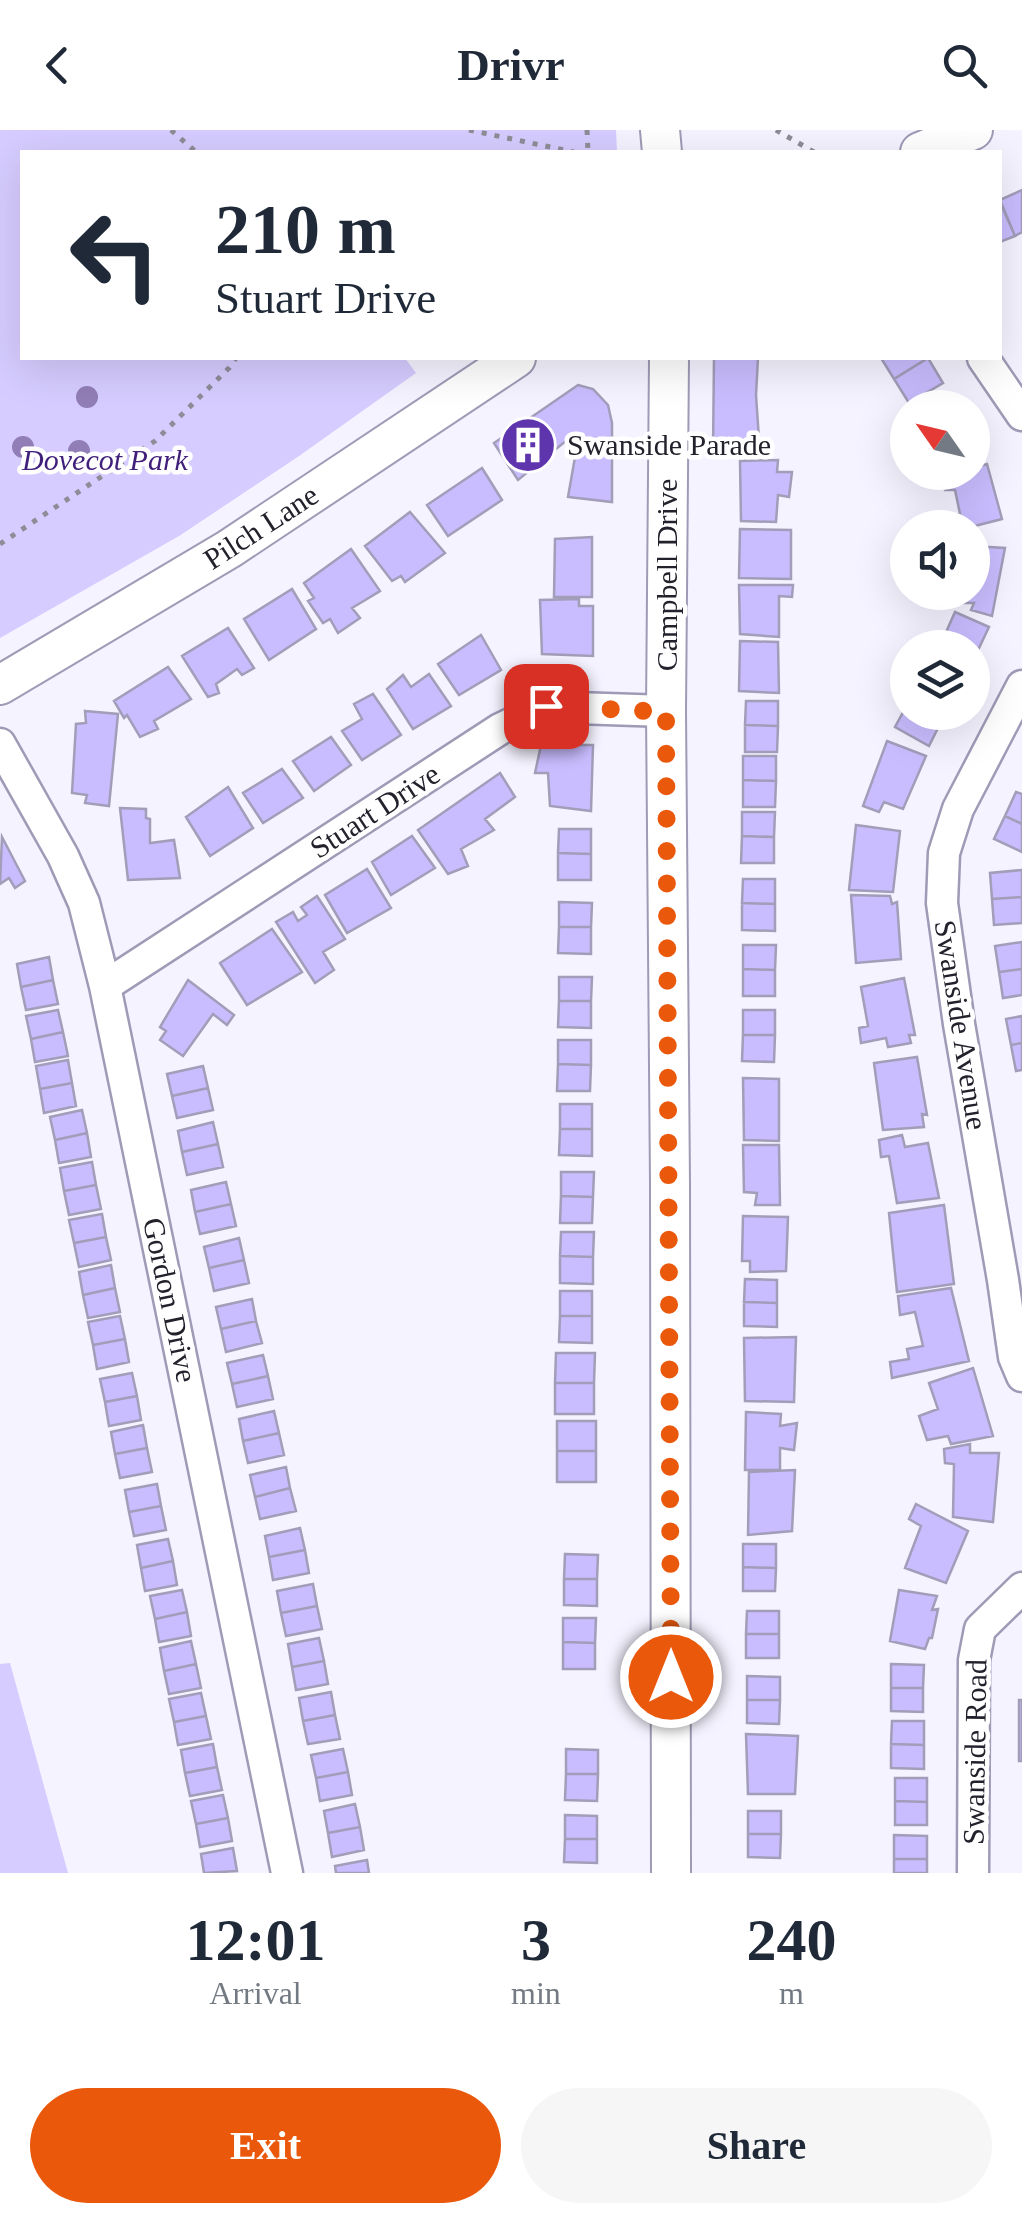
<!DOCTYPE html>
<html lang="en">
<head>
<meta charset="utf-8">
<style>
  body { margin:0; font-family:"Times New Roman",serif; background:#f6f6f7; color:#1f2937; height:100vh; display:flex; flex-direction:column; font-size:38px; white-space:nowrap }
  * { box-sizing:border-box; margin:0 }
  p { font-size:32px; color:#747a83 }
  .icon { flex:none; width:55px; height:55px; fill:none; stroke:currentColor; stroke-width:2; stroke-linecap:round; stroke-linejoin:round }
  .map { position:relative; height:1743px; overflow:hidden }
  .details { display:flex; flex-direction:column; background:#fff; flex:1 }
  .details>* { flex:none }
  .banner { position:absolute; left:20px; top:20px; width:982px; height:210px; border-radius:0px; box-shadow:0 10px 40px #0002; background:#fff; color:#1f2937; overflow:hidden }
  .needle { width:65px; rotate:304deg }
  .fabs { position:absolute; left:890px; top:260px; display:grid; gap:20px }
  .fabs a { display:grid; place-items:center; width:100px; height:100px; border-radius:50%; background:#fff; box-shadow:0 10px 40px #0002; font-size:50px }
  .pin { position:absolute; display:grid; place-items:center; width:85px; height:85px; color:#fff; margin:-42px; border-radius:20px; box-shadow:0 5px 15px #0006 }
  .me { position:absolute; width:110px; margin:-55px; rotate:0deg; stroke-linejoin:round; filter:drop-shadow(0 0 8px #0008) }
  .turn { display:flex; align-items:center; gap:35px; height:210px; padding:0 30px; font-size:45px }
  .turn .icon { width:130px; height:130px; stroke-width:2.5 }
  .turn b { display:block; font-size:70px; line-height:85px }
  .eta { display:flex; justify-content:space-evenly; align-items:center; height:170px; text-align:center }
  .eta b { font-size:60px; font-weight:700; line-height:70px }
  .primary-button { display:flex; gap:20px; margin-top:auto; padding:20px 30px }
  .primary-button a { flex:1; height:115px; border-radius:60px; background:#ea580c; color:#fff; font-size:40px; font-weight:700; line-height:115px; text-align:center }
  .primary-button a+a { background:#f6f6f7; color:#1f2937 }
  header { display:flex; justify-content:space-between; align-items:center; height:130px; padding:0 30px; background:#fff; font-size:45px; font-weight:700 }
  .map>svg:first-child { display:block }
  .green { fill:#d6ccff }
  .building { fill:#cabdff; stroke:#a29db9; stroke-width:2.5 }
  .lines { fill:none; stroke-linecap:round; stroke-linejoin:round }
  .minor-casing { stroke:#9f9ab6; stroke-width:35 }
  .tertiary-casing { stroke:#9f9ab6; stroke-width:42 }
  .path { stroke:#8e8c97; stroke-width:5; stroke-dasharray:5 8; stroke-linecap:butt }
  .minor { stroke:#fff; stroke-width:30 }
  .tertiary { stroke:#fff; stroke-width:38 }
  .tree { fill:#917eb6 }
  .route { stroke:#ea580c; stroke-width:18; stroke-dasharray:0 32.4 }
  .labels { text-anchor:middle; stroke-width:9; stroke-linejoin:round; paint-order:stroke }
  .poi-label { font-size:30px; fill:#23212b; stroke:#fff; text-anchor:start }
  .park-label { font-size:30px; font-style:italic; fill:#401f7b; stroke:#fff }
  .street-label { font-size:30px; fill:#23212b; stroke:#fff }
</style>
</head>
<body>
<header><svg class="icon" aria-label="back" viewBox="0 0 24 24"><path d="M15 5l-7 7 7 7"/></svg>Drivr<svg class="icon" aria-label="search" viewBox="0 0 24 24"><circle cx="10" cy="10" r="6"/><path d="M15 15l6 6"/></svg></header>
<div class="map">
<svg width="1022" height="1743" viewBox="0 0 1022 1743">
  <rect width="100%" height="100%" fill="#f5f3ff"/>
  <path class="green" d="M 0,0 L 616,0 L 617,22 L 22,22 L 22,228 L 405,228 L 416,243 L 299,326 L 179,406 L 0,508 Z
    M 10,1533 L 68,1743 L 0,1743 L 0,1534 Z"/>
  <path class="building" d="M 1022,60 L 1022,102 L 1015,106 L 1000,70 Z
    M 1000,72 L 1015,106 L 1000,112 Z
    M 714,228 L 758,228 L 756,265 L 760,324 L 713,321 Z
    M 881,228 L 928,228 L 894,249 Z
    M 928,228 L 943,253 L 909,273 L 894,249 Z
    M 578,255 L 593,259 L 608,275 L 612,293 L 612,372 L 568,367 L 577,316 L 567,310 L 518,350 L 494,313 Z
    M 948,268 L 954,278 L 929,278 Z
    M 972,309 L 982,325 L 972,328 Z
    M 778,330 L 777,342 L 792,342 L 789,367 L 778,365 L 776,392 L 741,391 L 740,331 Z
    M 987,334 L 1002,389 L 967,398 L 947,398 L 945,387 L 960,384 L 955,360 L 945,360 L 942,347 L 958,342 L 972,342 L 972,338 Z
    M 482,338 L 502,370 L 448,406 L 427,375 Z
    M 410,382 L 445,423 L 405,452 L 401,446 L 392,451 L 365,416 Z
    M 740,399 L 791,400 L 791,449 L 739,448 Z
    M 592,407 L 592,467 L 554,467 L 555,409 Z
    M 972,416 L 1005,418 L 992,486 L 971,480 L 974,473 L 957,473 L 958,462 L 972,462 Z
    M 351,419 L 380,461 L 352,478 L 360,488 L 338,503 L 330,489 L 323,493 L 308,471 L 314,468 L 304,453 Z
    M 739,455 L 793,455 L 792,467 L 779,466 L 779,507 L 740,504 Z
    M 292,459 L 316,499 L 269,530 L 244,489 Z
    M 579,469 L 579,476 L 593,476 L 593,526 L 542,524 L 540,470 Z
    M 955,482 L 989,497 L 972,533 L 972,518 L 939,518 Z
    M 228,498 L 254,538 L 242,545 L 237,539 L 216,554 L 219,563 L 208,567 L 182,526 Z
    M 481,505 L 501,540 L 459,565 L 438,534 Z
    M 740,511 L 778,512 L 779,563 L 739,561 Z
    M 168,537 L 191,569 L 154,591 L 158,599 L 140,607 L 127,585 L 124,588 L 114,571 Z
    M 429,544 L 451,576 L 413,599 L 387,559 L 403,545 L 411,557 Z
    M 373,564 L 401,605 L 362,630 L 342,601 L 362,589 L 354,574 Z
    M 746,571 L 778,571 L 778,596 L 745,595 Z
    M 908,573 L 908,582 L 946,582 L 929,616 L 895,597 Z
    M 85,581 L 118,584 L 109,676 L 85,673 L 87,665 L 72,663 L 76,594 L 86,593 Z
    M 745,595 L 778,596 L 777,622 L 745,622 Z
    M 331,607 L 351,635 L 314,661 L 293,631 Z
    M 887,611 L 926,626 L 903,679 L 884,672 L 879,682 L 863,676 Z
    M 541,615 L 593,615 L 591,681 L 550,676 L 548,643 L 535,643 Z
    M 743,626 L 776,626 L 776,651 L 743,650 Z
    M 282,639 L 303,668 L 263,693 L 243,663 Z
    M 500,643 L 515,667 L 485,689 L 494,700 L 461,719 L 468,736 L 448,744 L 418,700 Z
    M 743,650 L 776,651 L 775,677 L 743,677 Z
    M 228,657 L 253,698 L 210,726 L 186,687 Z
    M 1016,662 L 1022,664 L 1022,694 L 1005,686 Z
    M 120,678 L 146,679 L 146,688 L 150,689 L 150,713 L 174,710 L 180,748 L 128,750 Z
    M 742,682 L 775,682 L 774,707 L 742,706 Z
    M 1005,686 L 1022,694 L 1022,722 L 994,709 Z
    M 856,695 L 900,701 L 893,762 L 849,760 Z
    M 559,699 L 591,699 L 591,724 L 558,723 Z
    M 412,706 L 435,738 L 391,765 L 372,732 Z
    M 742,706 L 774,707 L 774,733 L 741,733 Z
    M 2,707 L 25,751 L 15,758 L 9,748 L 0,754 Z
    M 558,723 L 591,724 L 591,750 L 558,750 Z
    M 367,739 L 391,778 L 347,803 L 325,765 Z
    M 1022,740 L 1022,767 L 992,769 L 990,743 Z
    M 743,749 L 775,749 L 775,774 L 742,773 Z
    M 851,765 L 890,766 L 892,774 L 897,772 L 901,829 L 856,833 Z
    M 317,766 L 345,809 L 323,822 L 334,840 L 315,853 L 276,792 L 293,782 L 298,791 L 307,785 L 301,777 Z
    M 1022,767 L 1022,793 L 994,795 L 992,769 Z
    M 559,772 L 592,773 L 591,797 L 559,797 Z
    M 742,773 L 775,774 L 775,801 L 742,800 Z
    M 559,797 L 591,797 L 591,824 L 558,823 Z
    M 272,799 L 302,842 L 247,875 L 220,833 Z
    M 1022,812 L 1022,839 L 999,842 L 995,816 Z
    M 743,815 L 776,815 L 775,840 L 743,839 Z
    M 49,827 L 53,850 L 21,857 L 17,834 Z
    M 743,839 L 775,840 L 775,866 L 743,866 Z
    M 1022,839 L 1022,865 L 1003,868 L 999,842 Z
    M 559,847 L 592,847 L 591,871 L 559,871 Z
    M 904,848 L 915,905 L 909,905 L 911,913 L 888,917 L 886,908 L 861,913 L 859,898 L 868,896 L 861,857 Z
    M 53,850 L 58,874 L 26,880 L 21,857 Z
    M 188,850 L 234,885 L 227,895 L 213,884 L 183,926 L 160,910 L 166,901 L 160,897 Z
    M 559,871 L 591,871 L 591,898 L 558,897 Z
    M 58,880 L 63,902 L 31,909 L 26,886 Z
    M 743,880 L 775,880 L 775,905 L 743,905 Z
    M 1022,886 L 1022,913 L 1011,915 L 1006,889 Z
    M 63,902 L 68,926 L 35,932 L 31,909 Z
    M 743,905 L 775,905 L 774,932 L 742,931 Z
    M 558,910 L 591,910 L 591,935 L 558,934 Z
    M 1022,913 L 1022,940 L 1016,941 L 1011,915 Z
    M 917,927 L 927,985 L 922,984 L 924,997 L 883,1000 L 874,933 Z
    M 68,930 L 72,953 L 40,959 L 36,936 Z
    M 558,934 L 591,935 L 590,961 L 557,961 Z
    M 203,936 L 208,958 L 172,966 L 167,944 Z
    M 743,948 L 779,949 L 779,1011 L 744,1010 Z
    M 72,953 L 76,976 L 44,983 L 40,959 Z
    M 208,958 L 213,980 L 177,988 L 172,966 Z
    M 560,974 L 592,974 L 592,999 L 560,999 Z
    M 82,980 L 87,1003 L 55,1010 L 50,987 Z
    M 213,992 L 218,1014 L 182,1022 L 178,1001 Z
    M 560,999 L 592,999 L 592,1026 L 559,1025 Z
    M 87,1003 L 91,1027 L 59,1033 L 55,1010 Z
    M 902,1005 L 905,1017 L 928,1013 L 939,1068 L 897,1073 L 889,1026 L 881,1027 L 879,1010 Z
    M 218,1014 L 223,1037 L 187,1045 L 182,1022 Z
    M 743,1015 L 779,1015 L 780,1075 L 755,1075 L 757,1063 L 744,1062 Z
    M 92,1032 L 96,1055 L 64,1061 L 60,1038 Z
    M 561,1042 L 594,1042 L 593,1067 L 561,1066 Z
    M 226,1052 L 231,1074 L 195,1082 L 191,1060 Z
    M 96,1055 L 101,1079 L 69,1085 L 64,1061 Z
    M 561,1066 L 593,1067 L 592,1093 L 560,1093 Z
    M 231,1074 L 236,1096 L 200,1104 L 195,1082 Z
    M 944,1075 L 954,1154 L 897,1162 L 889,1083 Z
    M 102,1084 L 106,1107 L 74,1113 L 69,1090 Z
    M 743,1086 L 788,1087 L 786,1141 L 750,1142 L 750,1131 L 742,1131 Z
    M 561,1102 L 594,1102 L 593,1127 L 560,1126 Z
    M 106,1107 L 111,1130 L 79,1137 L 74,1113 Z
    M 239,1108 L 244,1130 L 209,1138 L 204,1117 Z
    M 560,1126 L 593,1127 L 593,1154 L 560,1153 Z
    M 244,1130 L 249,1153 L 214,1161 L 209,1138 Z
    M 111,1135 L 115,1158 L 83,1165 L 79,1142 Z
    M 745,1149 L 777,1150 L 777,1173 L 744,1172 Z
    M 115,1158 L 120,1182 L 88,1188 L 83,1165 Z
    M 951,1158 L 969,1231 L 892,1248 L 890,1232 L 909,1229 L 907,1219 L 923,1216 L 915,1182 L 900,1185 L 898,1166 Z
    M 560,1161 L 592,1161 L 592,1186 L 560,1186 Z
    M 252,1169 L 256,1191 L 221,1199 L 216,1177 Z
    M 744,1172 L 777,1173 L 777,1197 L 744,1196 Z
    M 120,1186 L 125,1209 L 93,1215 L 88,1192 Z
    M 560,1186 L 592,1186 L 592,1213 L 559,1212 Z
    M 256,1191 L 262,1213 L 226,1222 L 221,1199 Z
    M 796,1207 L 794,1272 L 745,1271 L 744,1208 Z
    M 125,1209 L 129,1232 L 97,1239 L 93,1215 Z
    M 556,1223 L 595,1223 L 594,1253 L 555,1253 Z
    M 263,1225 L 268,1246 L 232,1254 L 227,1233 Z
    M 973,1238 L 993,1306 L 951,1314 L 948,1306 L 927,1310 L 919,1286 L 938,1279 L 929,1253 Z
    M 132,1243 L 137,1266 L 105,1272 L 100,1249 Z
    M 268,1246 L 273,1269 L 237,1277 L 232,1254 Z
    M 555,1253 L 594,1253 L 594,1284 L 555,1284 Z
    M 137,1266 L 141,1290 L 109,1296 L 105,1272 Z
    M 274,1281 L 279,1303 L 243,1311 L 239,1289 Z
    M 746,1282 L 781,1284 L 780,1296 L 797,1293 L 794,1320 L 780,1318 L 780,1340 L 745,1340 Z
    M 557,1291 L 596,1291 L 596,1321 L 557,1321 Z
    M 143,1295 L 147,1318 L 115,1324 L 111,1302 Z
    M 279,1303 L 284,1325 L 248,1333 L 243,1311 Z
    M 970,1314 L 970,1323 L 999,1323 L 993,1392 L 953,1387 L 954,1334 L 945,1333 L 944,1319 Z
    M 147,1318 L 152,1342 L 120,1348 L 115,1324 Z
    M 557,1321 L 596,1321 L 596,1352 L 557,1352 Z
    M 286,1337 L 290,1358 L 255,1367 L 250,1345 Z
    M 795,1340 L 792,1401 L 748,1405 L 749,1342 Z
    M 157,1354 L 161,1376 L 129,1382 L 125,1360 Z
    M 290,1358 L 296,1381 L 260,1389 L 255,1367 Z
    M 916,1374 L 968,1401 L 946,1453 L 905,1438 L 921,1396 L 909,1389 Z
    M 161,1376 L 166,1400 L 134,1406 L 129,1382 Z
    M 300,1398 L 305,1420 L 269,1427 L 265,1406 Z
    M 168,1409 L 173,1431 L 141,1438 L 137,1415 Z
    M 743,1414 L 776,1414 L 776,1438 L 743,1437 Z
    M 305,1420 L 309,1443 L 273,1450 L 269,1427 Z
    M 565,1424 L 598,1425 L 597,1449 L 564,1449 Z
    M 173,1431 L 177,1455 L 145,1461 L 141,1438 Z
    M 743,1437 L 776,1438 L 775,1461 L 743,1461 Z
    M 564,1449 L 597,1449 L 597,1476 L 564,1475 Z
    M 313,1454 L 317,1476 L 281,1483 L 277,1461 Z
    M 182,1460 L 187,1482 L 155,1489 L 150,1466 Z
    M 899,1460 L 937,1466 L 932,1480 L 938,1479 L 932,1508 L 929,1508 L 925,1519 L 890,1511 Z
    M 317,1476 L 322,1499 L 286,1506 L 281,1483 Z
    M 747,1481 L 779,1481 L 779,1504 L 746,1504 Z
    M 187,1482 L 191,1506 L 159,1512 L 155,1489 Z
    M 563,1488 L 596,1488 L 595,1513 L 563,1512 Z
    M 746,1504 L 779,1504 L 779,1528 L 746,1528 Z
    M 319,1508 L 324,1531 L 292,1537 L 288,1514 Z
    M 191,1511 L 196,1534 L 164,1541 L 160,1518 Z
    M 563,1512 L 595,1513 L 595,1539 L 563,1539 Z
    M 324,1531 L 328,1554 L 296,1560 L 292,1537 Z
    M 196,1534 L 201,1558 L 169,1564 L 164,1541 Z
    M 891,1534 L 924,1535 L 923,1558 L 891,1558 Z
    M 747,1546 L 780,1547 L 780,1570 L 747,1570 Z
    M 891,1558 L 923,1558 L 923,1582 L 891,1581 Z
    M 331,1562 L 335,1585 L 303,1591 L 299,1568 Z
    M 201,1563 L 206,1586 L 174,1592 L 169,1569 Z
    M 747,1570 L 780,1570 L 779,1594 L 747,1593 Z
    M 1019,1570 L 1022,1570 L 1022,1631 L 1019,1631 Z
    M 335,1585 L 340,1609 L 308,1614 L 303,1591 Z
    M 206,1586 L 211,1609 L 178,1615 L 174,1592 Z
    M 892,1591 L 924,1591 L 924,1615 L 891,1614 Z
    M 746,1604 L 798,1606 L 795,1664 L 748,1664 Z
    M 213,1614 L 217,1637 L 185,1643 L 181,1620 Z
    M 891,1614 L 924,1615 L 924,1639 L 891,1638 Z
    M 343,1619 L 348,1642 L 316,1648 L 311,1625 Z
    M 566,1619 L 598,1620 L 598,1644 L 566,1644 Z
    M 217,1637 L 222,1660 L 190,1666 L 185,1643 Z
    M 348,1642 L 352,1665 L 320,1671 L 316,1648 Z
    M 566,1644 L 598,1644 L 597,1671 L 565,1670 Z
    M 895,1648 L 927,1648 L 927,1672 L 895,1671 Z
    M 223,1665 L 228,1688 L 196,1694 L 191,1671 Z
    M 895,1671 L 927,1672 L 927,1695 L 895,1695 Z
    M 355,1674 L 360,1697 L 328,1703 L 324,1681 Z
    M 748,1681 L 781,1681 L 781,1704 L 748,1704 Z
    M 565,1685 L 597,1686 L 597,1709 L 565,1709 Z
    M 228,1688 L 232,1711 L 200,1717 L 196,1694 Z
    M 360,1697 L 364,1720 L 332,1727 L 328,1703 Z
    M 748,1704 L 781,1704 L 780,1728 L 748,1727 Z
    M 894,1705 L 927,1706 L 927,1729 L 894,1729 Z
    M 565,1709 L 597,1709 L 597,1733 L 564,1732 Z
    M 233,1718 L 237,1741 L 204,1743 L 201,1724 Z
    M 894,1729 L 927,1729 L 927,1743 L 894,1743 Z
    M 367,1730 L 369,1743 L 336,1743 L 335,1736 Z"/>
  <g class="lines">
    <g class="minor-casing">
      <path id="minor" d="M 983,228 L 1022,285
        M 1022,556 L 958,679 L 944,723 L 942,773 L 959,894 L 1003,1150 L 1014,1227 L 1022,1246
        M 0,614 L 63,726 L 84,773 L 105,856 L 287,1743
        M 105,856 L 500,599 L 546,577 L 666,581
        M 973,1743 L 974,1530 L 980,1499 L 1022,1458"/>
    </g>
    <g class="tertiary-casing">
      <path id="tertiary" d="M 660,0 L 662,22
        M 920,22 L 973,0
        M 669,228 L 666,581 L 670,1054 L 671,1743
        M 0,555 L 229,419 L 516,228"/>
    </g>
    <path class="path" d="M 171,0 L 196,22
      M 469,0 L 574,22
      M 587,0 L 588,22
      M 776,0 L 814,22
      M 0,414 L 155,311 L 229,238 L 236,228"/>
    <use href="#minor" class="minor"/>
    <use href="#tertiary" class="tertiary"/>
  </g>
  <g class="tree">
    <circle cx="87" cy="267" r="11"/>
    <circle cx="23" cy="317" r="11"/>
    <circle cx="79" cy="321" r="11"/>
  </g>
  <g class="lines">
    <path class="route" d="M 546,576 L 666,582 L 671,1547"/>
  </g>
  <defs>
    <g id="building-disc" transform="scale(2.875)"><circle r="9.5" fill="#5e35ad" stroke="#fff"/><path d="M-4-6H4V6H1V3H-1V6H-4ZM-2.5-4.3h1.7v1.8h-1.7ZM.8-4.3h1.7v1.8H.8ZM-2.5-1h1.7V.8h-1.7ZM.8-1h1.7V.8H.8Z" fill="#fff"/></g>
  </defs>
  <g fill-rule="evenodd">
    <use href="#building-disc" x="528" y="315"/>
  </g>
  <g class="labels">
    <g class="poi-label">
      <text x="567" y="325">Swanside Parade</text>
    </g>
    <g class="park-label">
      <text x="105" y="340">Dovecot Park</text>
    </g>
    <g class="street-label">
      <text transform="translate(261 397) rotate(-33)" y="10">Pilch Lane</text>
      <text transform="translate(667 445) rotate(-90)" y="10">Campbell Drive</text>
      <text transform="translate(375 681) rotate(-33)" y="10">Stuart Drive</text>
      <text transform="translate(961 895) rotate(81)" y="10">Swanside Avenue</text>
      <text transform="translate(170 1170) rotate(78)" y="10">Gordon Drive</text>
      <text transform="translate(975 1622) rotate(-89)" y="10">Swanside Road</text>
    </g>
  </g>
</svg>
<div class="fabs">
<a><svg class="needle" viewBox="-14 -14 28 28"><path d="M0-13l5 13h-10z" fill="#e53935"/><path d="M0 13l5-13h-10z" fill="#747a83"/></svg></a>
<a><svg class="icon" aria-label="sound" viewBox="0 0 24 24"><path d="M4 9h4l5-4v14l-5-4H4zM17 9q2 3 0 6"/></svg></a>
<a><svg class="icon" aria-label="layers" viewBox="0 0 24 24"><path d="M12 4l9 5-9 5-9-5zM3 14l9 5 9-5"/></svg></a>
</div>
<div class="pin" style="left:546px;top:576px;background:#d93025"><svg class="icon" aria-label="arrive" viewBox="0 0 24 24"><path d="M6 21V4h12l-3 4 3 4H6"/></svg></div>
<svg class="me" style="left:671px;top:1547px" viewBox="-20 -20 40 40"><circle r="17" fill="#ea580c" stroke="#fff" stroke-width="3"/><path d="M0-11L8 9 0 5-8 9z" fill="#fff"/></svg>
<div class="banner">
<div class="turn"><svg class="icon" aria-label="left" viewBox="0 0 24 24"><path d="M17 20v-9H6M10 6l-5 5 5 5"/></svg><div><b>210 m</b>Stuart Drive</div></div>
</div>
</div>
<section class="details">
<div class="eta">
<div><b>12:01</b><p>Arrival</p></div>
<div><b>3</b><p>min</p></div>
<div><b>240</b><p>m</p></div>
</div>
<div class="primary-button"><a>Exit</a><a>Share</a></div>
</section>
</body>
</html>
